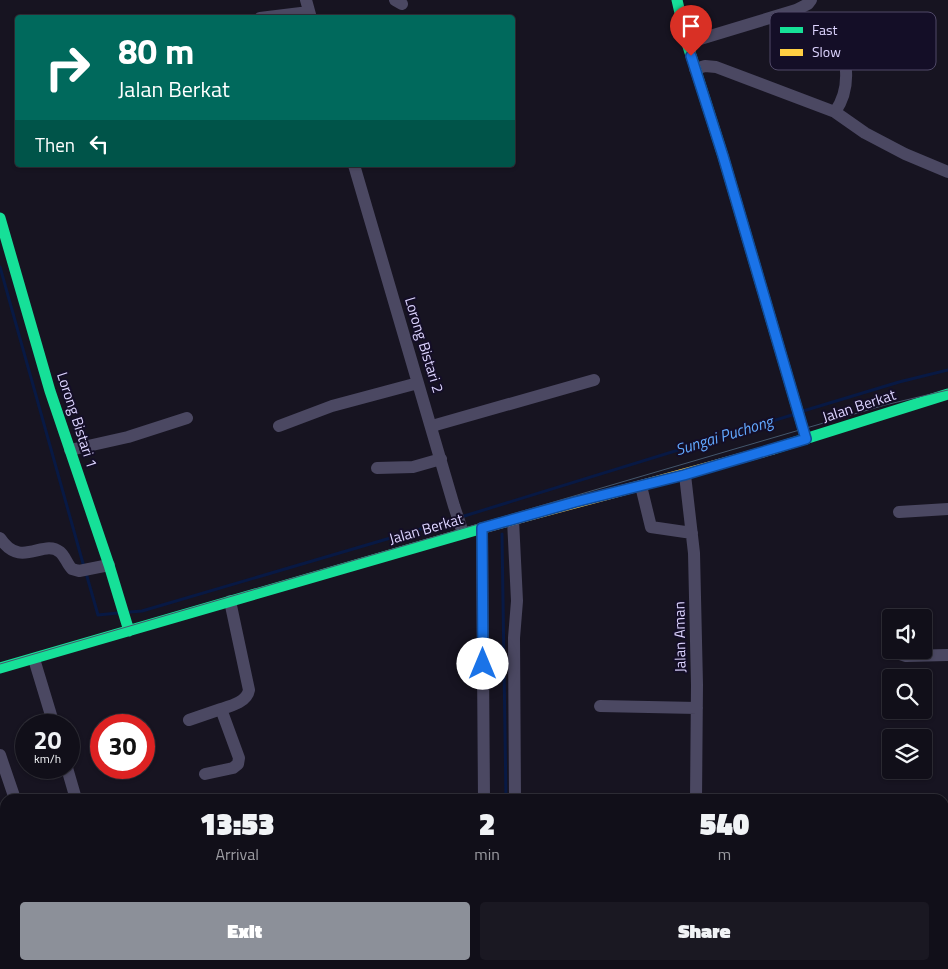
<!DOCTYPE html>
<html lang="en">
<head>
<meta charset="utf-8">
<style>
  body { margin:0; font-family:"Titillium Web",sans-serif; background:#1a1822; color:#f1f3f6; height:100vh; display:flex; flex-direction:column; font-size:19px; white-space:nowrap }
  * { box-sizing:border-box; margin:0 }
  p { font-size:16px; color:#9c9ca2 }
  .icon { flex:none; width:28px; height:28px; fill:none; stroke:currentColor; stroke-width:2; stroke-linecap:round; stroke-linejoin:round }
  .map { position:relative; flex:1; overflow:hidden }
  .drawer { position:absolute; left:0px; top:794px; width:949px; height:176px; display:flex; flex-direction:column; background:#110f19; border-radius:15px 15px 0 0; box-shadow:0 1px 4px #0004,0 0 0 1px #302f38 }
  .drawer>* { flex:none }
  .top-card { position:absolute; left:15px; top:15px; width:500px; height:152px; border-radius:5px; box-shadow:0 1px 4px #0004,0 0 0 1px #302f38; background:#00695c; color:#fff; overflow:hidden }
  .controls { position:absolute; left:882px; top:609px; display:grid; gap:10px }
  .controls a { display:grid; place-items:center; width:50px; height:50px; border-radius:5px; background:#110f19; box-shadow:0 1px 4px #0004,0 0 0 1px #302f38; font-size:25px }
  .speed { position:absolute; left:15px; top:714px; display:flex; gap:10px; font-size:25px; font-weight:700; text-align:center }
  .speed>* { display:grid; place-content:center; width:65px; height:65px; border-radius:50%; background:#110f19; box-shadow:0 1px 4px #0004,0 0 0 1px #302f38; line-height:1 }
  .speed small { font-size:12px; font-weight:400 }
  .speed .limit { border:8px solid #d22; background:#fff; color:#111 }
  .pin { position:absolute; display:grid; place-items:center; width:42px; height:42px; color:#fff; margin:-51px -21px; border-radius:50% 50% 50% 0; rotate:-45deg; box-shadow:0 0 5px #0007 }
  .pin .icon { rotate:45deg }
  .me { position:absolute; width:55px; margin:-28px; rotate:0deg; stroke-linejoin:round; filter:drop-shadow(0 0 4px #0008) }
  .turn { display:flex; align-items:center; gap:18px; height:105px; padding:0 20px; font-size:22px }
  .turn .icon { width:65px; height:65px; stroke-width:2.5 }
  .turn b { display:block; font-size:35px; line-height:42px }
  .then { display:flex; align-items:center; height:48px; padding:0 20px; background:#0003; gap:10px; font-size:19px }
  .eta { display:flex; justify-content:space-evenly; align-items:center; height:85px; text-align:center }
  .eta b { font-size:30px; font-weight:800; line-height:35px }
  .cta { display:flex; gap:10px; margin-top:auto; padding:10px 20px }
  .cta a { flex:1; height:58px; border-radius:5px; background:#8c9099; color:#fff; font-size:20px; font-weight:800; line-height:58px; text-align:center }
  .cta a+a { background:#1a1822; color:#f1f3f6 }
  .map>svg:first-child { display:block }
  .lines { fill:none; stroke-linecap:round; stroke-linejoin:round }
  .stream { stroke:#081944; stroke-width:3 }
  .street { stroke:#4b4862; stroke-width:12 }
  .fast { stroke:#16e098; stroke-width:11 }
  .slow { stroke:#ffcf43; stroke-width:11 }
  .tram { stroke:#44576c; stroke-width:1 }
  .route-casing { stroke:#114b97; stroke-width:12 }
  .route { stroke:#1a73e8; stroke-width:9 }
  .labels { text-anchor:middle; stroke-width:4; stroke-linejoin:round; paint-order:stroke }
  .street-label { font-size:15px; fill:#ddd4ff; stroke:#140e27 }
  .water-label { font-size:16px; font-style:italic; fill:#62a9ff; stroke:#140e27 }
  .key { fill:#140e27; stroke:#504968; stroke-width:1 }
  .key-label { font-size:14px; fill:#ddd4ff }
</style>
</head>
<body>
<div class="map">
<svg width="948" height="969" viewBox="0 0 948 969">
  <rect width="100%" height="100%" fill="#171421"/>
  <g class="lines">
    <path class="stream" d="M 0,267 L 84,567
      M 803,411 L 899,382 L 948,370
      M 461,517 L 792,415
      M 502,534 L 506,799
      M 86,573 L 98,615 L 118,613
      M 130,612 L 142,611 L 455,519
      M 507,965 L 507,969"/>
    <path class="street" d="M 306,0 L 311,18
      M 395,0 L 402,4
      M 260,18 L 309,12
      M 687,43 L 796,10 L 808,4 L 811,0
      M 695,69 L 705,66 L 716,67 L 835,112 L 865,133 L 905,154 L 948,172
      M 835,112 C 844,99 847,87 846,71
      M 354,165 L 454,506 L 463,533
      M 279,426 L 332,406 L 418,383
      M 432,426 L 594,380
      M 70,450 L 128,437 L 187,418
      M 377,468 L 413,467 L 441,459
      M 685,475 L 694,553 L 697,685 L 696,799
      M 641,486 L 651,527 L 692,533
      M 899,512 L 948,509
      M 513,520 L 517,601 L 514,638 L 515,799
      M 482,528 L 484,799
      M 0,538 C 21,570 43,538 60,552 C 65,556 67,564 72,569 L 79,571 L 109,565
      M 898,650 L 900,654 L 906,656 L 948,655
      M 34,659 L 54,725
      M 600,706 L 697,708
      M 189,720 L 221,709
      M 0,755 L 15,799
      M 67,768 L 76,799
      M 205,774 L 233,768 L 238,764 L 239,758 L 221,709 C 231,706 247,702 249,690 L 230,601
      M 944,918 L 948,916
      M 489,965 L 490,969
      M 517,965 L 517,969
      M 696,965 L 696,969
      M 108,969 L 108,965"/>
    <path class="fast" d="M 677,0 L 687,43 L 723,156 L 806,439
      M 0,218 L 50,391 L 109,565 L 129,631
      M 773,449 L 948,394
      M 0,668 L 483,528"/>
    <path class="slow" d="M 483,528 C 579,501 677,477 773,449"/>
    <path class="tram" d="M 0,664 L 885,405 L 948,390"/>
  </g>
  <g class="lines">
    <g class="route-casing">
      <path id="route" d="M 483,664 L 482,528 L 575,502 L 684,475 L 806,439 L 723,156 L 691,56"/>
    </g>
    <use href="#route" class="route"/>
  </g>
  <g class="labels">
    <g class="street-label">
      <text transform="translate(424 345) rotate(73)" y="5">Lorong Bistari 2</text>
      <text transform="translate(859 406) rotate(-18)" y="5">Jalan Berkat</text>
      <text transform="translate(77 420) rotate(72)" y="5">Lorong Bistari 1</text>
      <text transform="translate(426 529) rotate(-16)" y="5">Jalan Berkat</text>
      <text transform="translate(680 637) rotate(-91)" y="5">Jalan Aman</text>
    </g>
    <g class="water-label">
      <text transform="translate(724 435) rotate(-17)" y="6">Sungai Puchong</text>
    </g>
  </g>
  <rect x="770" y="12" width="166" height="58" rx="8" class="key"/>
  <rect x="780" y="27" width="23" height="6" fill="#16e098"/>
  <rect x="780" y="49" width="23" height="7" fill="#ffcf43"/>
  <g class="key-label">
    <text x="812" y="35">Fast</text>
    <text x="812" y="57">Slow</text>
  </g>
</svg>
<div class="controls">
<a><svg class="icon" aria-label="sound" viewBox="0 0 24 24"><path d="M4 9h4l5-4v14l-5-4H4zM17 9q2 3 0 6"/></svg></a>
<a><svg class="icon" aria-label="search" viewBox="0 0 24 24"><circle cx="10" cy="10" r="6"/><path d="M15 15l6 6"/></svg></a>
<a><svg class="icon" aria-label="layers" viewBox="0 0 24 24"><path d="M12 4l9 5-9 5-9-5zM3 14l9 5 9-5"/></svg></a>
</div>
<div class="speed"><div>20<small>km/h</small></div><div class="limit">30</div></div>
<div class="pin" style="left:691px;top:56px;background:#d93025"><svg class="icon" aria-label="arrive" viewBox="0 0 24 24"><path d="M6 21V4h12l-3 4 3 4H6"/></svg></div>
<svg class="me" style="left:483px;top:664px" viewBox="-20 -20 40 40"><circle r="19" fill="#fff"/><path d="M0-13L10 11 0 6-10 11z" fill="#1a73e8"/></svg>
<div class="top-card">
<div class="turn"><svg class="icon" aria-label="right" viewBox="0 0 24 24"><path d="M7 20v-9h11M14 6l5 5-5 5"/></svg><div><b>80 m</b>Jalan Berkat</div></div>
<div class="then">Then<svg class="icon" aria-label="left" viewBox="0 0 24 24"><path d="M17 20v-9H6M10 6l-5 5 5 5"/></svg></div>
</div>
<section class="drawer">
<div class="eta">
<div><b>13:53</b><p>Arrival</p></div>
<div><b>2</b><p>min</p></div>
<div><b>540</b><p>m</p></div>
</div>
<div class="cta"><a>Exit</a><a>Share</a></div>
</section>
</div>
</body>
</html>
